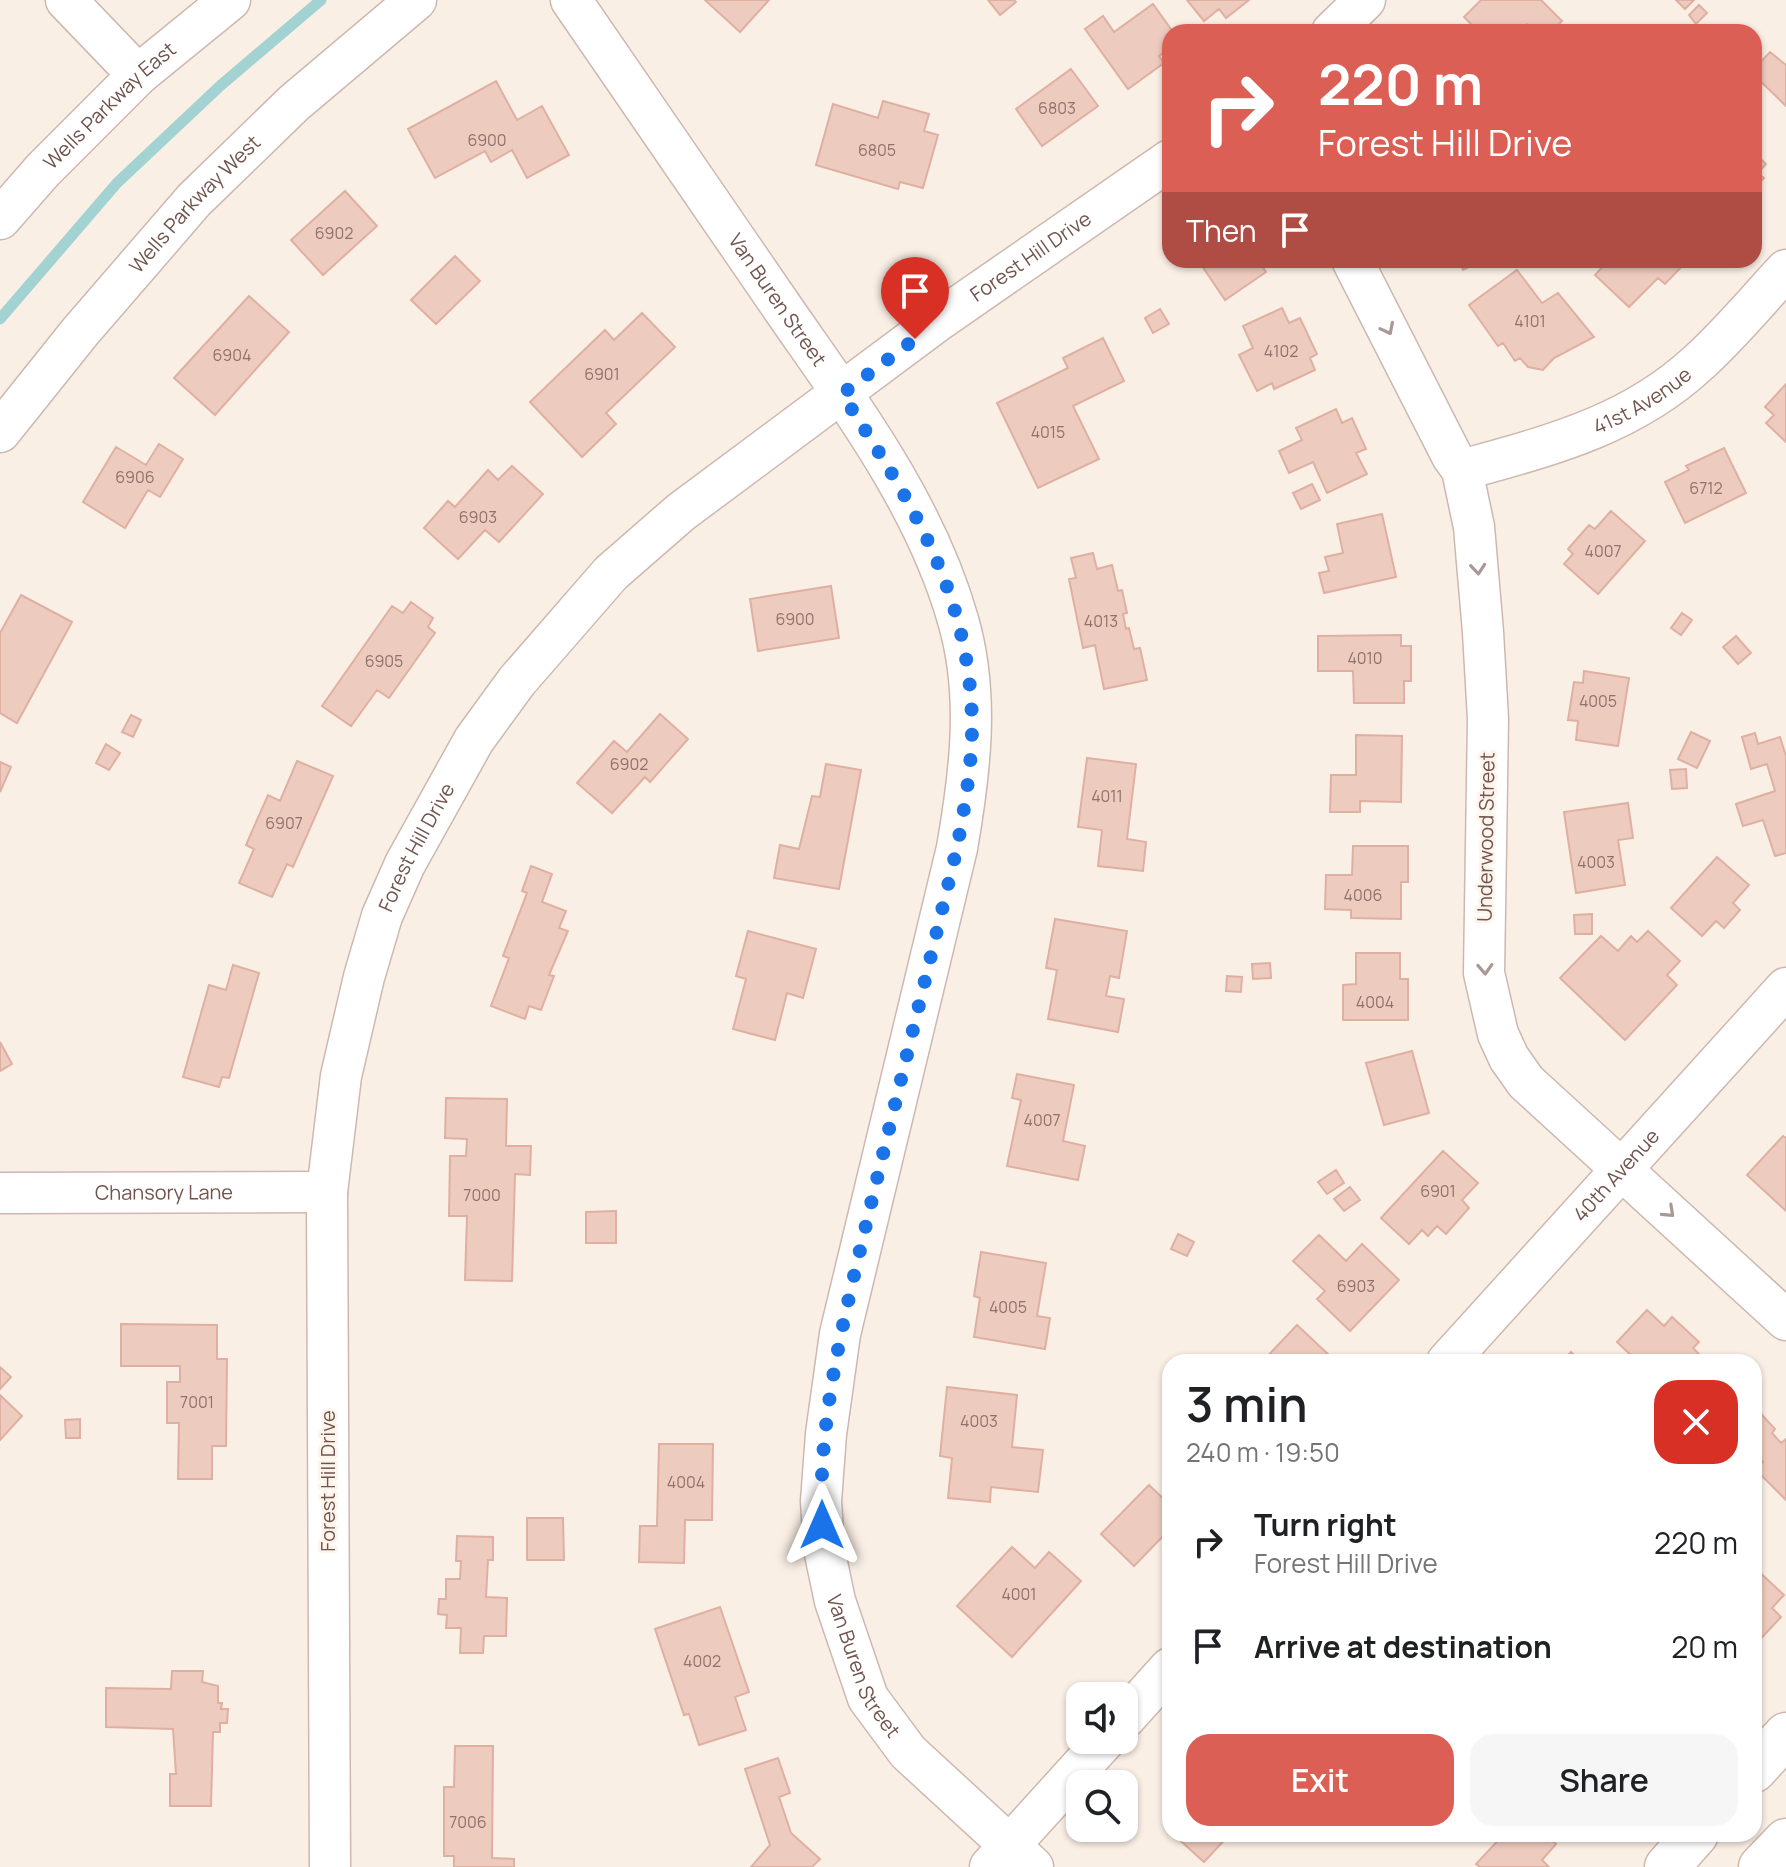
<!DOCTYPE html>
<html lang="en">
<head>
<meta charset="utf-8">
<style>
  body { margin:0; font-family:Manrope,sans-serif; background:#f6f6f6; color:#202124; height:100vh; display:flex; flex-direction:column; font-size:30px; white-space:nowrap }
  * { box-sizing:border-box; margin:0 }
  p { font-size:26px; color:#757577 }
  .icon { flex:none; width:44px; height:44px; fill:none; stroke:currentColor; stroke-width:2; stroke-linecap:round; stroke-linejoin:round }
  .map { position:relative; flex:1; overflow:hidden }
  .side { position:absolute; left:1162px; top:1354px; width:600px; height:488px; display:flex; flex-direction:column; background:#fff; border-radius:24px; box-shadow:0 2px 6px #0004 }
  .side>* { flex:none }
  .guide { position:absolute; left:1162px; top:24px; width:600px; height:244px; border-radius:24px; box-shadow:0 2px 6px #0004; background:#db5f54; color:#fff; overflow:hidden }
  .buttons { position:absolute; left:1066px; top:1682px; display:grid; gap:16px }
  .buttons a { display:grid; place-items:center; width:72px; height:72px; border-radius:16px; background:#fff; box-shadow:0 2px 6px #0004; font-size:40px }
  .pin { position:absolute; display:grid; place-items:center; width:68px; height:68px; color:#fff; margin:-82px -34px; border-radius:50% 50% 50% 0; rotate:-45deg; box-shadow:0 0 8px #0007 }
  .pin .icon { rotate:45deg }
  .me { position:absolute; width:88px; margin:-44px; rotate:0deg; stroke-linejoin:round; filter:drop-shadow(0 0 6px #0008) }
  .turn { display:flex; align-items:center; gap:28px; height:168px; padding:0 24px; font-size:36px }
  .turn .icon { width:104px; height:104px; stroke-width:2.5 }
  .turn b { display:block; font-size:56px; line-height:68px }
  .then { display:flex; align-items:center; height:76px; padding:0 24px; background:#0003; gap:16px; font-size:30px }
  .round { display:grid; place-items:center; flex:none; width:84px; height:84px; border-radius:24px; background:#f6f6f6 }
  .headline { display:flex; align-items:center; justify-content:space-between; height:136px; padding:0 24px }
  h1 { font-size:48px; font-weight:600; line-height:60px }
  .primary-button { display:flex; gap:16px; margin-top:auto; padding:16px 24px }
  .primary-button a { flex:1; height:92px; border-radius:24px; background:#db5f54; color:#fff; font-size:32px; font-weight:600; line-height:92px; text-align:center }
  .primary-button a+a { background:#f6f6f6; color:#202124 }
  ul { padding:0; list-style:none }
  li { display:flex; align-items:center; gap:24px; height:104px; padding:0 24px }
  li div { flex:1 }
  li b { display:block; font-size:30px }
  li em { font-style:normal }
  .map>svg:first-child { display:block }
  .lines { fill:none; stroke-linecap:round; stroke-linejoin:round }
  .stream { stroke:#a3d2d3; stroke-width:11 }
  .building { fill:#eecbbf; stroke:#dfb0a1; stroke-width:2 }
  .street-casing { stroke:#cdb8b0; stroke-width:43 }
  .secondary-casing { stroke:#d0b7ad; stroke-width:47 }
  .street { stroke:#fff; stroke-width:40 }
  .secondary { stroke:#fff; stroke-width:44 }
  .oneway { stroke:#aa9894 }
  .route { stroke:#1a73e8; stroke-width:14; stroke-dasharray:0 25.2 }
  .labels { text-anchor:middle; stroke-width:6; stroke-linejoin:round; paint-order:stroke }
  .number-label { font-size:16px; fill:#90726a }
  .street-label { font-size:20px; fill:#71544d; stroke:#fdf4eb }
</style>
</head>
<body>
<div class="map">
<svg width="1786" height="1867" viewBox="0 0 1786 1867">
  <rect width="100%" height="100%" fill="#faefe5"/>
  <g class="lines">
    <path class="stream" d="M 0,319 L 117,183 L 220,86 L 321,0"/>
  </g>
  <path class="building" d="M 705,0 L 769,0 L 740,32 Z
    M 988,0 L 1014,0 L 1016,2 L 1000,15 Z
    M 1187,0 L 1249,0 L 1226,18 L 1219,9 L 1204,21 Z
    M 1481,0 L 1541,0 L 1562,21 L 1551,32 L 1536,32 L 1527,24 L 1519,32 L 1479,32 L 1464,17 Z
    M 1676,0 L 1694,0 L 1685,9 Z
    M 1153,4 L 1173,32 L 1170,32 L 1170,48 L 1159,56 L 1164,63 L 1128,89 L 1085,29 L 1103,16 L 1114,32 Z
    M 1699,5 L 1707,13 L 1696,24 L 1689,15 Z
    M 1770,52 L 1786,65 L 1786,106 L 1754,75 L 1754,69 Z
    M 1071,69 L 1098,106 L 1042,146 L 1016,109 Z
    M 496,81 L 517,120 L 542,106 L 569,155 L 527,178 L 512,150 L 491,162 L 485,151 L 435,178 L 408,129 Z
    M 883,101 L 929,114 L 924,131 L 938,135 L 923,188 L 900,182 L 898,189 L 816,165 L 833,104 L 878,118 Z
    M 1754,152 L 1766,164 L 1758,173 L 1764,178 L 1754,188 Z
    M 345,191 L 377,226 L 323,275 L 291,240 Z
    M 455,256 L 480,281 L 436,324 L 411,300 Z
    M 1198,260 L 1258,260 L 1266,272 L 1225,300 Z
    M 1458,260 L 1483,260 L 1463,270 Z
    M 1609,260 L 1688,260 L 1665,284 L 1658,278 L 1629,307 L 1595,275 Z
    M 1517,270 L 1542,303 L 1558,293 L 1594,337 L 1554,358 L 1543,370 L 1528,367 L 1520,358 L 1515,361 L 1503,343 L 1498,346 L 1469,305 Z
    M 249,296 L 289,332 L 215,415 L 174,378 Z
    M 1282,308 L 1289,323 L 1300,318 L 1317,354 L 1310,358 L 1315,370 L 1274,389 L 1272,383 L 1257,391 L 1239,355 L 1253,348 L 1243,326 Z
    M 1160,309 L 1169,324 L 1153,333 L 1145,318 Z
    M 642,313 L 675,347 L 606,413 L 616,424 L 582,457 L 530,402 L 605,330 L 614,340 Z
    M 1103,338 L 1124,381 L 1073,406 L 1099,459 L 1038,488 L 997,403 L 1068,368 L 1063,358 Z
    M 1786,384 L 1786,442 L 1766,423 L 1774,415 L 1765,407 Z
    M 1336,409 L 1342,423 L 1352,418 L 1366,449 L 1356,453 L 1367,474 L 1327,493 L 1313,462 L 1289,473 L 1279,451 L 1302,440 L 1296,428 Z
    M 159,444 L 183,459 L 160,497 L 148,490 L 125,528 L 83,502 L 116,447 L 146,465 Z
    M 1724,448 L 1746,493 L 1685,523 L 1665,482 L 1689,470 L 1686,466 Z
    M 512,466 L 543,494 L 499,542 L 485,530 L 458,559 L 424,528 L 448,501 L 455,507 L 488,470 L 498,480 Z
    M 1312,484 L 1320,500 L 1301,509 L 1293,493 Z
    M 1611,511 L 1645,541 L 1598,594 L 1564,564 L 1573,554 L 1568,549 L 1589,525 L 1595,529 Z
    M 1382,514 L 1396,577 L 1324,593 L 1319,573 L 1329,571 L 1325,557 L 1343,553 L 1337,524 Z
    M 1093,553 L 1097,569 L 1112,565 L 1118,591 L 1122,590 L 1127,613 L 1123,614 L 1126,629 L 1129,628 L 1134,649 L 1140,648 L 1147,680 L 1104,689 L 1095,645 L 1083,648 L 1069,579 L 1076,578 L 1071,558 Z
    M 831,586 L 839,638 L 758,651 L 750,599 Z
    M 21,595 L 72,622 L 17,723 L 0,713 L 0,633 Z
    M 411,602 L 433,618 L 428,627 L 435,633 L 389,698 L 377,690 L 351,726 L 322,706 L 392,606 L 403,613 Z
    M 1682,613 L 1692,620 L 1681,635 L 1671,628 Z
    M 1401,635 L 1401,646 L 1411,646 L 1411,681 L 1404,681 L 1404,703 L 1354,703 L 1353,671 L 1318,671 L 1318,636 Z
    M 1736,636 L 1751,653 L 1738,664 L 1723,647 Z
    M 1584,671 L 1629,678 L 1618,746 L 1576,740 L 1578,721 L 1568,720 L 1574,682 L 1583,683 Z
    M 660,714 L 688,739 L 650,782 L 645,777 L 612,813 L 577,783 L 614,741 L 627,752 Z
    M 131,715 L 141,720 L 133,737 L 122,732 Z
    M 1691,732 L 1710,741 L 1697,768 L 1678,759 Z
    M 1755,733 L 1758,744 L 1780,737 L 1786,756 L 1786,853 L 1775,856 L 1763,820 L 1743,826 L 1736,804 L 1775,791 L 1767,764 L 1751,769 L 1742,737 Z
    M 1356,735 L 1402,736 L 1401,802 L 1360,801 L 1360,812 L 1330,812 L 1331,775 L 1356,775 Z
    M 106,744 L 120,753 L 109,770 L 96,763 Z
    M 1087,758 L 1136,764 L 1127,839 L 1146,842 L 1143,871 L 1098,866 L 1102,830 L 1078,827 Z
    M 297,761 L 333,776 L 293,867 L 287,864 L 272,897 L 239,883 L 254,849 L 246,845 L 268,795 L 280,801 Z
    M 0,762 L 11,767 L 0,792 Z
    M 826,764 L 861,770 L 839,889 L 774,878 L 780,845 L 799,849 L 812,796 L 820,797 Z
    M 1686,769 L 1687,788 L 1672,789 L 1670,770 Z
    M 1628,803 L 1633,838 L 1618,840 L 1625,885 L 1576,893 L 1564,812 Z
    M 1353,846 L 1408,846 L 1408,882 L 1401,882 L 1401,919 L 1351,918 L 1351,910 L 1325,909 L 1326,875 L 1352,875 Z
    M 1717,857 L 1749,885 L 1733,903 L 1740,910 L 1724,928 L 1716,921 L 1702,936 L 1671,908 Z
    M 531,866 L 552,874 L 542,902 L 566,911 L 559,928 L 568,931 L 549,975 L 554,976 L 541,1010 L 529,1006 L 525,1019 L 491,1006 L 509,958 L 503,956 L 527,893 L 522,891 Z
    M 1592,914 L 1592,934 L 1575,934 L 1574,915 Z
    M 1055,919 L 1127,931 L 1119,978 L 1110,976 L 1106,996 L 1124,999 L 1118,1032 L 1048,1019 L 1057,970 L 1046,968 Z
    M 748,931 L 816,949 L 803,998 L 787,993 L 775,1040 L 733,1029 L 746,979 L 736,976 Z
    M 1648,931 L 1680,961 L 1667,975 L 1677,985 L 1625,1040 L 1560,978 L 1601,936 L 1618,951 L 1631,936 L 1637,942 Z
    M 1356,953 L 1400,953 L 1400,979 L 1408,979 L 1408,1020 L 1343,1020 L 1343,985 L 1356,984 Z
    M 1270,963 L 1271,978 L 1253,979 L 1252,964 Z
    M 233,965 L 259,973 L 229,1078 L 222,1077 L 219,1087 L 183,1077 L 209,985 L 226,990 Z
    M 1227,976 L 1242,977 L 1241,992 L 1226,991 Z
    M 0,1042 L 12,1064 L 0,1071 Z
    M 1412,1051 L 1429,1113 L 1384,1125 L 1366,1063 Z
    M 1017,1074 L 1074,1085 L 1063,1141 L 1085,1146 L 1078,1180 L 1007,1166 L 1021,1100 L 1012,1098 Z
    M 446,1098 L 507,1099 L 506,1146 L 531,1146 L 530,1175 L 515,1174 L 512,1281 L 465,1280 L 467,1216 L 449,1216 L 450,1156 L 466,1156 L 467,1139 L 445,1138 Z
    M 1783,1136 L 1786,1138 L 1786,1211 L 1747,1175 Z
    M 1443,1151 L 1478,1183 L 1462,1200 L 1469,1208 L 1446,1234 L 1437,1226 L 1428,1236 L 1422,1230 L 1409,1244 L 1381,1218 Z
    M 1336,1170 L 1344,1183 L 1327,1194 L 1318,1182 Z
    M 1350,1187 L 1360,1200 L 1344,1211 L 1334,1199 Z
    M 616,1211 L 616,1243 L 586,1243 L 586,1212 Z
    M 1178,1234 L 1194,1242 L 1187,1256 L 1171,1249 Z
    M 1319,1235 L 1346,1261 L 1362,1244 L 1399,1280 L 1350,1331 L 1317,1299 L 1325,1291 L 1293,1261 Z
    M 981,1252 L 1046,1263 L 1037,1316 L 1050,1318 L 1045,1349 L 974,1337 L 980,1298 L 974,1296 Z
    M 1647,1310 L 1664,1326 L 1672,1317 L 1699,1342 L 1693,1348 L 1702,1357 L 1697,1362 L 1638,1362 L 1617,1342 Z
    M 121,1324 L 217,1325 L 217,1359 L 227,1359 L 226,1446 L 212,1446 L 212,1479 L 178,1479 L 179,1423 L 167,1423 L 167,1382 L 180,1382 L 180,1366 L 121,1366 Z
    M 1297,1325 L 1330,1356 L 1324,1362 L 1262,1362 Z
    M 1571,1352 L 1581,1362 L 1562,1362 Z
    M 0,1367 L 11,1377 L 0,1389 Z
    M 947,1387 L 1017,1395 L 1012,1447 L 1043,1450 L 1038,1492 L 991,1487 L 990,1502 L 948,1498 L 952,1458 L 940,1456 Z
    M 0,1395 L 22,1416 L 0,1440 Z
    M 1762,1415 L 1775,1429 L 1772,1433 L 1781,1443 L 1786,1439 L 1786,1500 L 1756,1470 L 1763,1462 L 1754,1453 L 1754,1423 Z
    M 80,1419 L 80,1438 L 66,1438 L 65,1420 Z
    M 659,1444 L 713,1444 L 712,1520 L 685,1520 L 684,1563 L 639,1562 L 640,1526 L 657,1526 Z
    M 1149,1485 L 1170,1505 L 1170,1529 L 1134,1566 L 1101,1534 Z
    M 527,1518 L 563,1518 L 564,1560 L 527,1560 Z
    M 457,1536 L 493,1537 L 493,1560 L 488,1560 L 486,1597 L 507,1598 L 506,1636 L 484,1636 L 483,1653 L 460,1653 L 461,1628 L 446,1628 L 447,1615 L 438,1614 L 439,1599 L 446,1599 L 446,1579 L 460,1579 L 461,1561 L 456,1561 Z
    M 1012,1547 L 1035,1568 L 1049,1552 L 1081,1581 L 1012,1657 L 957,1606 Z
    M 1754,1567 L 1784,1595 L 1772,1608 L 1781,1617 L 1755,1645 Z
    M 720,1607 L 749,1692 L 735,1697 L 746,1730 L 699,1745 L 689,1714 L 684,1715 L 655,1629 Z
    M 172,1671 L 203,1671 L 202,1682 L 218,1686 L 218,1703 L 222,1703 L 221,1709 L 228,1709 L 227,1723 L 220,1723 L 220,1732 L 213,1732 L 211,1806 L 170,1806 L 170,1774 L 176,1774 L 173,1729 L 106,1727 L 106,1688 L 171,1689 Z
    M 455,1746 L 493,1746 L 492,1858 L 514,1859 L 514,1867 L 454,1867 L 454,1856 L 444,1856 L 444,1787 L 454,1787 Z
    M 778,1758 L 790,1793 L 779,1797 L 791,1833 L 820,1859 L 812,1867 L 751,1867 L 770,1845 L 745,1769 Z
    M 1173,1834 L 1230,1834 L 1204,1862 Z
    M 1504,1834 L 1545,1834 L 1556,1844 L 1542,1860 L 1549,1867 L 1480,1867 L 1476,1864 Z"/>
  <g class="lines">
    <g class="street-casing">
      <g id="street">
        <path d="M 66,0 L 138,75"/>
        <path id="s1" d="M 571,0 C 642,103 713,206 784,310 C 851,407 925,504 958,620 C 980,695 970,773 957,848 L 840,1334 L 826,1434 L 821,1501 L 824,1549 L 835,1601 L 868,1698 L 908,1752 L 1033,1867"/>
        <path d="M 1332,32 L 1365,0"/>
        <path id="s2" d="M 0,219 L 43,170 L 138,75 L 230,0"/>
        <path d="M 1352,260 L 1452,456 L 1462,470 L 1474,527 L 1483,632 L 1488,719 L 1484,973 L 1498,1034 L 1509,1058 L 1526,1082 L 1786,1320"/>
        <path id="s3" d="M 0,432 L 80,332 L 194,200 L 294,103 L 416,0"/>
        <path id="s4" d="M 1462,470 C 1548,446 1630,426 1698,363 C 1729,335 1757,301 1786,270"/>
        <path id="s5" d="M 0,1193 L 327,1192"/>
        <path id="s6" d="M 1447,1362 L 1786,988"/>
        <path d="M 1124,1719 L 1170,1668"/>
        <path id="s7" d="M 330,1867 L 327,1192 L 341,1076 L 364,977 L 382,916 L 405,864 L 474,740 L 517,681 L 611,573 L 681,512 L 939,320 L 1170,160"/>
        <path d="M 990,1867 L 1105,1740"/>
      </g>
    </g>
    <g class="secondary-casing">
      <path id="secondary" d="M 1754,1770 L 1786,1735
        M 1667,1867 L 1696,1834
        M 1761,1867 L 1786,1841"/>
    </g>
    <use href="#street" class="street"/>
    <use href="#secondary" class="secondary"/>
  </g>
  <defs><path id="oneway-chevron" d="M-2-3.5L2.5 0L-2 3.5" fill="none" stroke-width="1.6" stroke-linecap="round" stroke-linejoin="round" transform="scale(2)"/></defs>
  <g class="oneway">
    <use href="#oneway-chevron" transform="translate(1388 329) rotate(63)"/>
    <use href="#oneway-chevron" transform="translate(1478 569) rotate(85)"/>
    <use href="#oneway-chevron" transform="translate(1485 969) rotate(87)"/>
    <use href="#oneway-chevron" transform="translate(1669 1212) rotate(43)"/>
  </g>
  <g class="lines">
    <path class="route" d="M 822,1525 C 817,1418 846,1311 870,1208 C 899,1088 928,968 957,848 C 964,810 971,772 972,732 C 973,598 912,503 842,394 L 915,339"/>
  </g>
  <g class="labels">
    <g class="number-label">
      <text x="1057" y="114">6803</text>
      <text x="487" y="146">6900</text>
      <text x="877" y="156">6805</text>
      <text x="334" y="239">6902</text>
      <text x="1530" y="327">4101</text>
      <text x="1281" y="357">4102</text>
      <text x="232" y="361">6904</text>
      <text x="602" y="380">6901</text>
      <text x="1048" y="438">4015</text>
      <text x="135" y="483">6906</text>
      <text x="1706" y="494">6712</text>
      <text x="478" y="523">6903</text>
      <text x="1603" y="557">4007</text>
      <text x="795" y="625">6900</text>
      <text x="1101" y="627">4013</text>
      <text x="1365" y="664">4010</text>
      <text x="384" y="667">6905</text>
      <text x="1598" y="707">4005</text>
      <text x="629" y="770">6902</text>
      <text x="1107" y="802">4011</text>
      <text x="284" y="829">6907</text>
      <text x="1596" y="868">4003</text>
      <text x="1363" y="901">4006</text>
      <text x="1375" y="1008">4004</text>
      <text x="1042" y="1126">4007</text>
      <text x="1438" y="1197">6901</text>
      <text x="482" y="1201">7000</text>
      <text x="1356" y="1292">6903</text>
      <text x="1008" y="1313">4005</text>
      <text x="197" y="1408">7001</text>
      <text x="979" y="1427">4003</text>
      <text x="686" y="1488">4004</text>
      <text x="1019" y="1600">4001</text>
      <text x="702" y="1667">4002</text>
      <text x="468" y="1828">7006</text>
    </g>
    <g class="street-label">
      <text dy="7" stroke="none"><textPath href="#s2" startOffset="158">Wells Parkway East</textPath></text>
      <text dy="7" stroke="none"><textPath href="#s3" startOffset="300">Wells Parkway West</textPath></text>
      <text dy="7" stroke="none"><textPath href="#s7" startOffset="1898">Forest Hill Drive</textPath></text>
      <text dy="7" stroke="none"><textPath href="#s1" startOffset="364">Van Buren Street</textPath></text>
      <text dy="7" stroke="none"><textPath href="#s4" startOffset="194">41st Avenue</textPath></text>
      <text transform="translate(1486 837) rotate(-89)" y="7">Underwood Street</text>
      <text dy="7" stroke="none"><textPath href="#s7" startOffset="1034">Forest Hill Drive</textPath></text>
      <text dy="7" stroke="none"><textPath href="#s6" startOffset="252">40th Avenue</textPath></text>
      <text dy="7" stroke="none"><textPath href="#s5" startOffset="164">Chansory Lane</textPath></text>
      <text transform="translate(328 1481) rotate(-90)" y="7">Forest Hill Drive</text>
      <text dy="7" stroke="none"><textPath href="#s1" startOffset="1804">Van Buren Street</textPath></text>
    </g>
  </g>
</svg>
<div class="buttons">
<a><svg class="icon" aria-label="sound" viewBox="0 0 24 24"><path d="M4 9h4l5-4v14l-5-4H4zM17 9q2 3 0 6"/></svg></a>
<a><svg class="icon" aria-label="search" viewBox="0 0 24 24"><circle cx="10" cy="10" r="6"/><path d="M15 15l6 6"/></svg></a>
</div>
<div class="pin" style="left:915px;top:339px;background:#d93025"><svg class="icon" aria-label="arrive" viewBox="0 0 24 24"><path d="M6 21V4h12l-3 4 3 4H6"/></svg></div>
<svg class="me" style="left:822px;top:1525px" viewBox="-20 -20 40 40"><path d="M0-17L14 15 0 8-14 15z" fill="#1a73e8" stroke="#fff" stroke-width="4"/></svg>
<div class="guide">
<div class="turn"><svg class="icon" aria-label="right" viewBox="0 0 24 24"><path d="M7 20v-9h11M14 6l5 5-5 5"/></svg><div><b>220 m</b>Forest Hill Drive</div></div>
<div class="then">Then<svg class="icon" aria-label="arrive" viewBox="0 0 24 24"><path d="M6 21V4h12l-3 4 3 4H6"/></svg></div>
</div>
<section class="side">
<div class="headline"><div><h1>3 min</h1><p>240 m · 19:50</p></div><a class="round" style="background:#d93025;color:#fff"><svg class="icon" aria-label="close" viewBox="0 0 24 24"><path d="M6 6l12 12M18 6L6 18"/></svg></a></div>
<ul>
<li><svg class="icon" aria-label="right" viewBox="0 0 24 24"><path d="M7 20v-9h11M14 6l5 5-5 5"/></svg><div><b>Turn right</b><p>Forest Hill Drive</p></div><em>220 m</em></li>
<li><svg class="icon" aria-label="arrive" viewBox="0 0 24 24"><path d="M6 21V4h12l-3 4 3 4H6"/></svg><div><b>Arrive at destination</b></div><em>20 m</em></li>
</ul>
<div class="primary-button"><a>Exit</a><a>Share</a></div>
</section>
</div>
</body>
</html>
